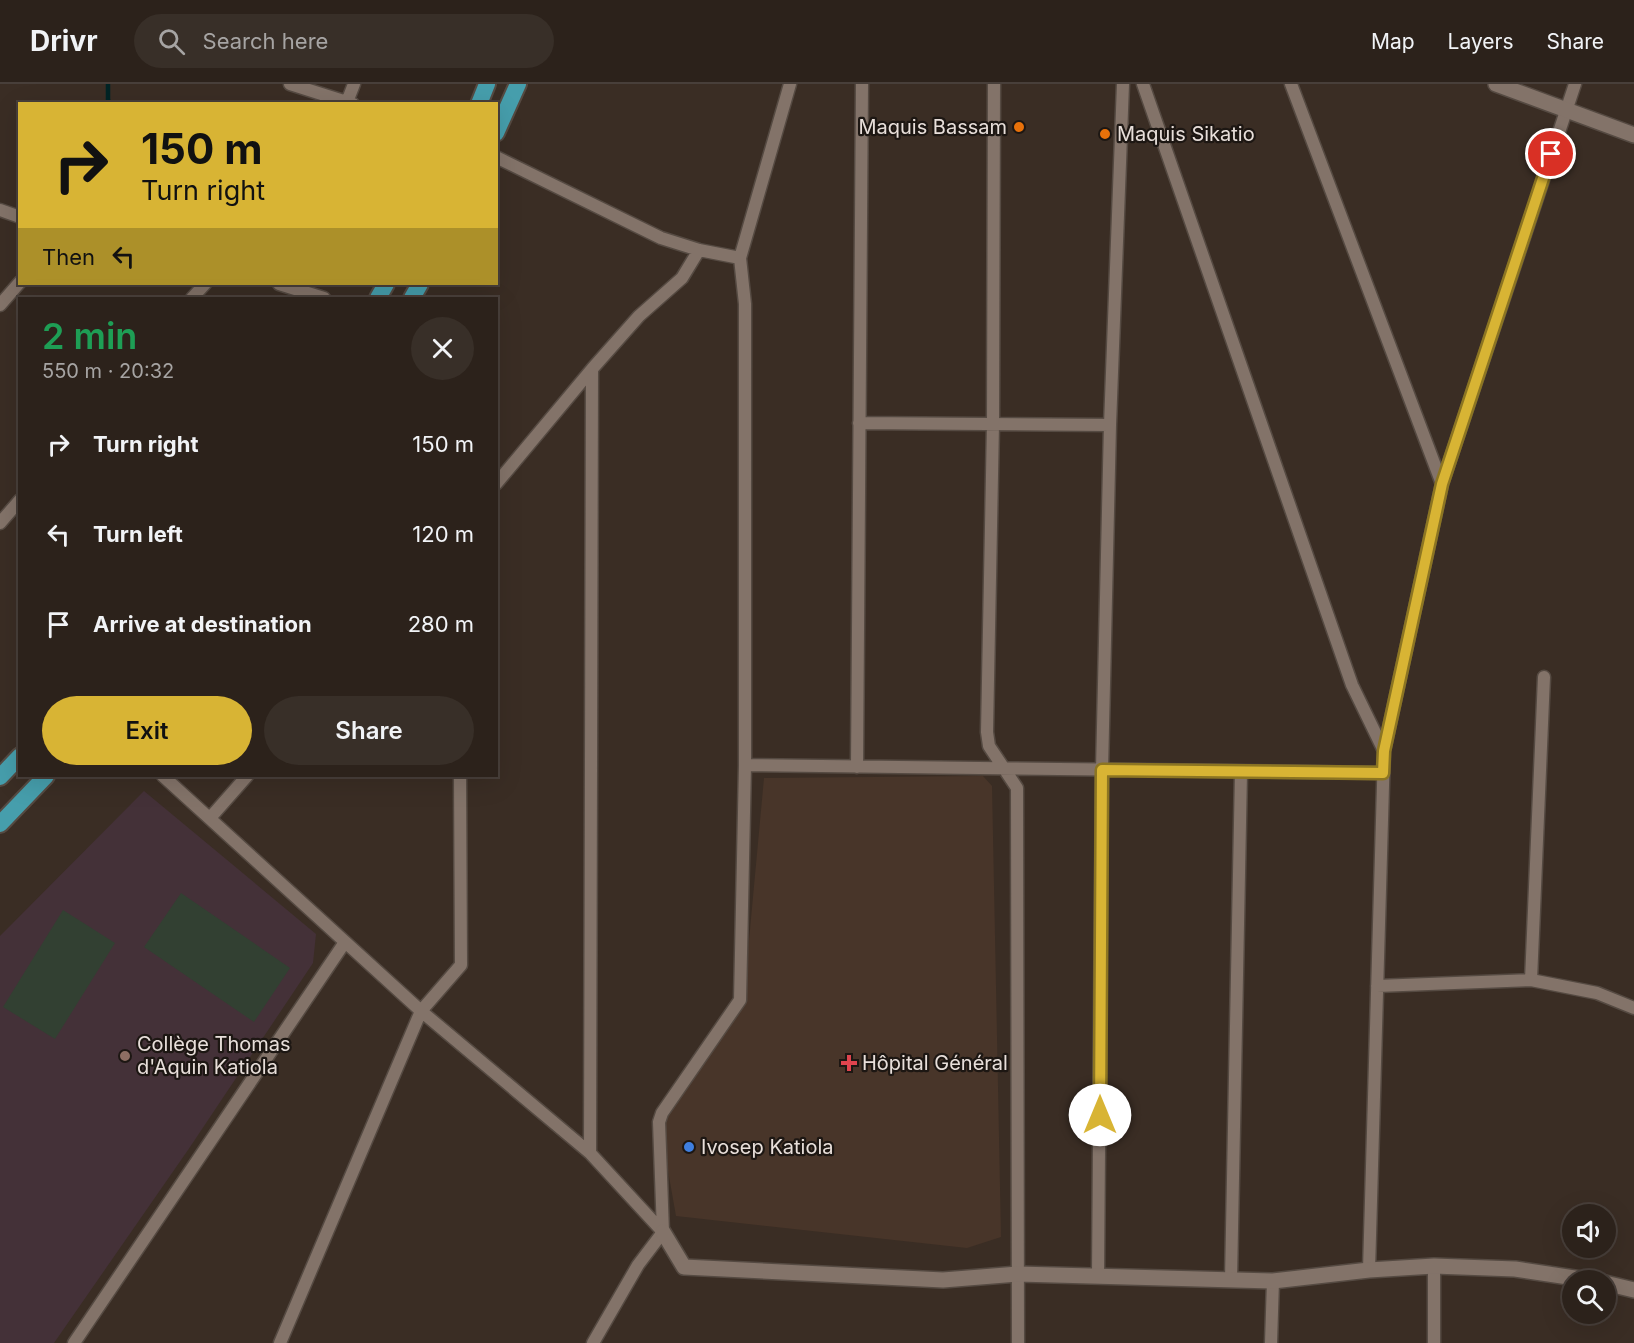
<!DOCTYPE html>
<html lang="en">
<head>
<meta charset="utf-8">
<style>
  body { margin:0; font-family:Inter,sans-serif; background:#382f28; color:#f1f3f6; height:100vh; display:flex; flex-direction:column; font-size:22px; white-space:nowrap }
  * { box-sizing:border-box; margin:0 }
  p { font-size:20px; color:#a6a4a3 }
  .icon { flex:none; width:33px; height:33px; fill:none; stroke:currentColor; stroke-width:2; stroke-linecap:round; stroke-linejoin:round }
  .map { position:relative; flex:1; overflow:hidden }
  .side { position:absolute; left:18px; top:213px; width:480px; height:480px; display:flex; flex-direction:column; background:#2c221b; border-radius:0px; box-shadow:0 6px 24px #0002,0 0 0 2px #483f3a }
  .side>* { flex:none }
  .guide { position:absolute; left:18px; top:18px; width:480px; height:183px; border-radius:0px; box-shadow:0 6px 24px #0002,0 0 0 2px #483f3a; background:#d8b434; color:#111; overflow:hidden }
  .controls { position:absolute; left:1562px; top:1120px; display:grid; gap:12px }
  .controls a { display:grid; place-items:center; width:54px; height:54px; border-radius:50%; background:#2c221b; box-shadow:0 6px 24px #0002,0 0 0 2px #483f3a; font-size:30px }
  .pin { position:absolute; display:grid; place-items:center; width:51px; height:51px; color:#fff; margin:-26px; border:3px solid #fff; border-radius:50%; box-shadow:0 2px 6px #0007 }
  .me { position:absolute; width:66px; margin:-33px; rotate:0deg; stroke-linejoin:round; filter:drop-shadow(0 0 4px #0008) }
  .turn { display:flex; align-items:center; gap:21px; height:126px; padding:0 24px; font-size:27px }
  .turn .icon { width:78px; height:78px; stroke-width:2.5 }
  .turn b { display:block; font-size:42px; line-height:51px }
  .then { display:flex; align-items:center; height:57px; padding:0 24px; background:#0003; gap:12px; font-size:22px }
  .round { display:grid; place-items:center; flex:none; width:63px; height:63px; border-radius:32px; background:#382f28 }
  .summary { display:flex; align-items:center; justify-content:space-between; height:102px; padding:0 24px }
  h1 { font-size:36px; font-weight:600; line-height:45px; color:#1e9e55 }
  .action { display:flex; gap:12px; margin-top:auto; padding:12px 24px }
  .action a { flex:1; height:69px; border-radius:36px; background:#d8b434; color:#111; font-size:24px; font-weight:600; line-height:69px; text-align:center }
  .action a+a { background:#382f28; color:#f1f3f6 }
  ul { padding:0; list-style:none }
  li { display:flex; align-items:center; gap:18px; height:90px; padding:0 24px }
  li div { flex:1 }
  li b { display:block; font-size:22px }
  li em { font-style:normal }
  header { display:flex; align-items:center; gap:36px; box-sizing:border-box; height:84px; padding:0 30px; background:#2c221b; border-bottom:2px solid #483f3a }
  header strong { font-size:28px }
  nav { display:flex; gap:33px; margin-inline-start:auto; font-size:21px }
  .search { width:420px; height:54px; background:#382f28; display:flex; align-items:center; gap:15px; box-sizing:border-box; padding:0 21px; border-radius:33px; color:#a6a4a3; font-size:22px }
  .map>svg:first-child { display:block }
  .built { fill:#483529 }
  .education { fill:#443138 }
  .green { fill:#324032 }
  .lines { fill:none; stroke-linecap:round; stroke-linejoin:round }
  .stream { stroke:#012425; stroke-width:4.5 }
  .minor-casing { stroke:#554a42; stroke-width:15 }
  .tertiary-casing { stroke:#554a42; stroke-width:18 }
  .trunk-casing { stroke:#554a42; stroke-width:20 }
  .minor { stroke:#837369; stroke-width:12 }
  .tertiary { stroke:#837369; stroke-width:15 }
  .trunk { stroke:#469eac; stroke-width:16 }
  .route-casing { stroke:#8c7522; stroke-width:15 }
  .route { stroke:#d8b434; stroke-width:10 }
  .food-dot { fill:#e8710a; stroke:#1d1713; stroke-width:2 }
  .education-dot { fill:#8d6e63; stroke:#1d1713; stroke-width:2 }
  .health-dot { fill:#e0444e; stroke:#1d1713; stroke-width:2 }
  .shop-dot { fill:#3f7fe0; stroke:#1d1713; stroke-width:2 }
  .labels { text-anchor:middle; stroke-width:4.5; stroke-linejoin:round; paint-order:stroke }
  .poi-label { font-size:20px; fill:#e8dfda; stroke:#1d1713; text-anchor:start }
</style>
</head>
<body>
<header>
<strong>Drivr</strong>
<div class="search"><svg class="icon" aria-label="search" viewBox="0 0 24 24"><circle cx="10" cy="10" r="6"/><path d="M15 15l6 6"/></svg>Search here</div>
<nav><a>Map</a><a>Layers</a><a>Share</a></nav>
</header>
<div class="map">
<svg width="1634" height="1259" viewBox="0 0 1634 1259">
  <rect width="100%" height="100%" fill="#3a2d24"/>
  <path class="built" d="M 983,692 L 992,702 L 1001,1153 L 967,1164 L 676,1132 L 659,1036 L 743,921 L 764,694 Z"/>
  <path class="education" d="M 144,707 L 316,850 L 313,879 L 188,1066 L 54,1259 L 0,1259 L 0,852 Z"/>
  <path class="green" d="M 181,809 L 290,884 L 254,938 L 144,863 Z
    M 63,826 L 115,859 L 55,955 L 3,923 Z"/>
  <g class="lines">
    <path class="stream" d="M 108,0 L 108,16 L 111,20"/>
    <g class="minor-casing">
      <path id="minor" d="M 290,0 L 353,20
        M 994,0 L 993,340 L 987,648 L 989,662 L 1017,704 L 1018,1259
        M 1143,0 L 1352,601 L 1384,667
        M 1291,0 L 1442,400
        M 347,18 L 354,0
        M 496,73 L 661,154 L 699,166 L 740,174
        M 0,126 L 20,133
        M 279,200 L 324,214
        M 192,214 L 205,200
        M 0,221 L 20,198
        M 859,339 L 1110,341
        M 496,400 L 592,285 L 639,232 L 682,194 L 699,166
        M 0,439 L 20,416
        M 745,681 L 1383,689
        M 857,683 L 862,0
        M 163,692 L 421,927 L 590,1069 L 663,1148
        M 210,734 L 247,692
        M 1531,896 L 1544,593
        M 1377,902 L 1531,896 L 1597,909 L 1634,924
        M 590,1069 L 592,285
        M 1434,1182 L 1434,1259
        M 1369,1186 L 1384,667 L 1442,400 L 1575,0
        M 1098,1192 L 1102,686 L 1110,341 L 1123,0
        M 1231,1196 L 1241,688
        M 74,1259 L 345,858
        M 280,1259 L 421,927 L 461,881 L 460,692
        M 593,1259 L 638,1181 L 663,1148 L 659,1038 L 662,1029 L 740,916 L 745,681 L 745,220 L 740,174 L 790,0
        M 1271,1259 L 1273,1197"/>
    </g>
    <g class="tertiary-casing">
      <path id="tertiary" d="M 1496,0 L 1634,51
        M 663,1148 L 684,1183 L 943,1196 L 1018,1190 L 1273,1197 L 1369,1186 L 1434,1182 L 1515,1185 L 1595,1197
        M 1605,1199 L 1634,1206"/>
    </g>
    <g class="trunk-casing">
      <path id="trunk" d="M 479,20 L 487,0
        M 496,49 L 518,0
        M 378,214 L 386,200
        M 412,214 L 420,200
        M 0,693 L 20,672
        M 0,740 L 46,692"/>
    </g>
    <use href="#minor" class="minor"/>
    <use href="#tertiary" class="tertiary"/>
    <use href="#trunk" class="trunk"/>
  </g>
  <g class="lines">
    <g class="route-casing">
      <path id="route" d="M 1100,1031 L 1102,686 L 1383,689 L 1384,667 L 1442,400 L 1551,70"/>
    </g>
    <use href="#route" class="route"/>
  </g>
  <g class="food-dot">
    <circle cx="1019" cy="43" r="6"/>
    <circle cx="1105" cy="50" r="6"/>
  </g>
  <circle class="education-dot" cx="125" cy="972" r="6"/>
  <path class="health-dot" d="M846 970h6v6h6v6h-6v6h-6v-6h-6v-6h6z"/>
  <circle class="shop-dot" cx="689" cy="1063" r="6"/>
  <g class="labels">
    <g class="poi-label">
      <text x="1007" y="50" text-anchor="end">Maquis Bassam</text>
      <text x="1117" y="57">Maquis Sikatio</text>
      <text x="137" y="967">Collège Thomas<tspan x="137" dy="23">d'Aquin Katiola</tspan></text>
      <text x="862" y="986">Hôpital Général</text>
      <text x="701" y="1070">Ivosep Katiola</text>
    </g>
  </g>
</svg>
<div class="controls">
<a><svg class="icon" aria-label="sound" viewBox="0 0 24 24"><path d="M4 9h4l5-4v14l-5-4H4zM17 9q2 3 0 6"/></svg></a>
<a><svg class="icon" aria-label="search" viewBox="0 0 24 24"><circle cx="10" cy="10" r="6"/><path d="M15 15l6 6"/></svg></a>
</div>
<div class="pin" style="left:1551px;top:70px;background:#d93025"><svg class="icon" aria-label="arrive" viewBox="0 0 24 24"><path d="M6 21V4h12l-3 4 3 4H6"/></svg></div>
<svg class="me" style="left:1100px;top:1031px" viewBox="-20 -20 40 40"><circle r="19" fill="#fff"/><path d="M0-13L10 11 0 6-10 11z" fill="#d8b434"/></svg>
<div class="guide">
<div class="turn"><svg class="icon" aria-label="right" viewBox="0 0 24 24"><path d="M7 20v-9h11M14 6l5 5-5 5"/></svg><div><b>150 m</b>Turn right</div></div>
<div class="then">Then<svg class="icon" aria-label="left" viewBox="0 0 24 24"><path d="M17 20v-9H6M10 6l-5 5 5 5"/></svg></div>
</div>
<section class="side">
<div class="summary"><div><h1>2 min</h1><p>550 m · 20:32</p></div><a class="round"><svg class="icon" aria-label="close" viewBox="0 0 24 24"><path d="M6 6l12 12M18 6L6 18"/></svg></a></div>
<ul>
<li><svg class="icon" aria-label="right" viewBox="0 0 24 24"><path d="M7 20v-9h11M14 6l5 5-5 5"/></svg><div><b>Turn right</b></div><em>150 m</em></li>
<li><svg class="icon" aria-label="left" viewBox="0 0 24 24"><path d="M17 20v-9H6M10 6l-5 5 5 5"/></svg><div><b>Turn left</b></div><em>120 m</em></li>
<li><svg class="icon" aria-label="arrive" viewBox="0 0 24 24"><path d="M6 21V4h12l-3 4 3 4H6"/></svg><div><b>Arrive at destination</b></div><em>280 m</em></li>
</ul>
<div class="action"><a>Exit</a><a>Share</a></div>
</section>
</div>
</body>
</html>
